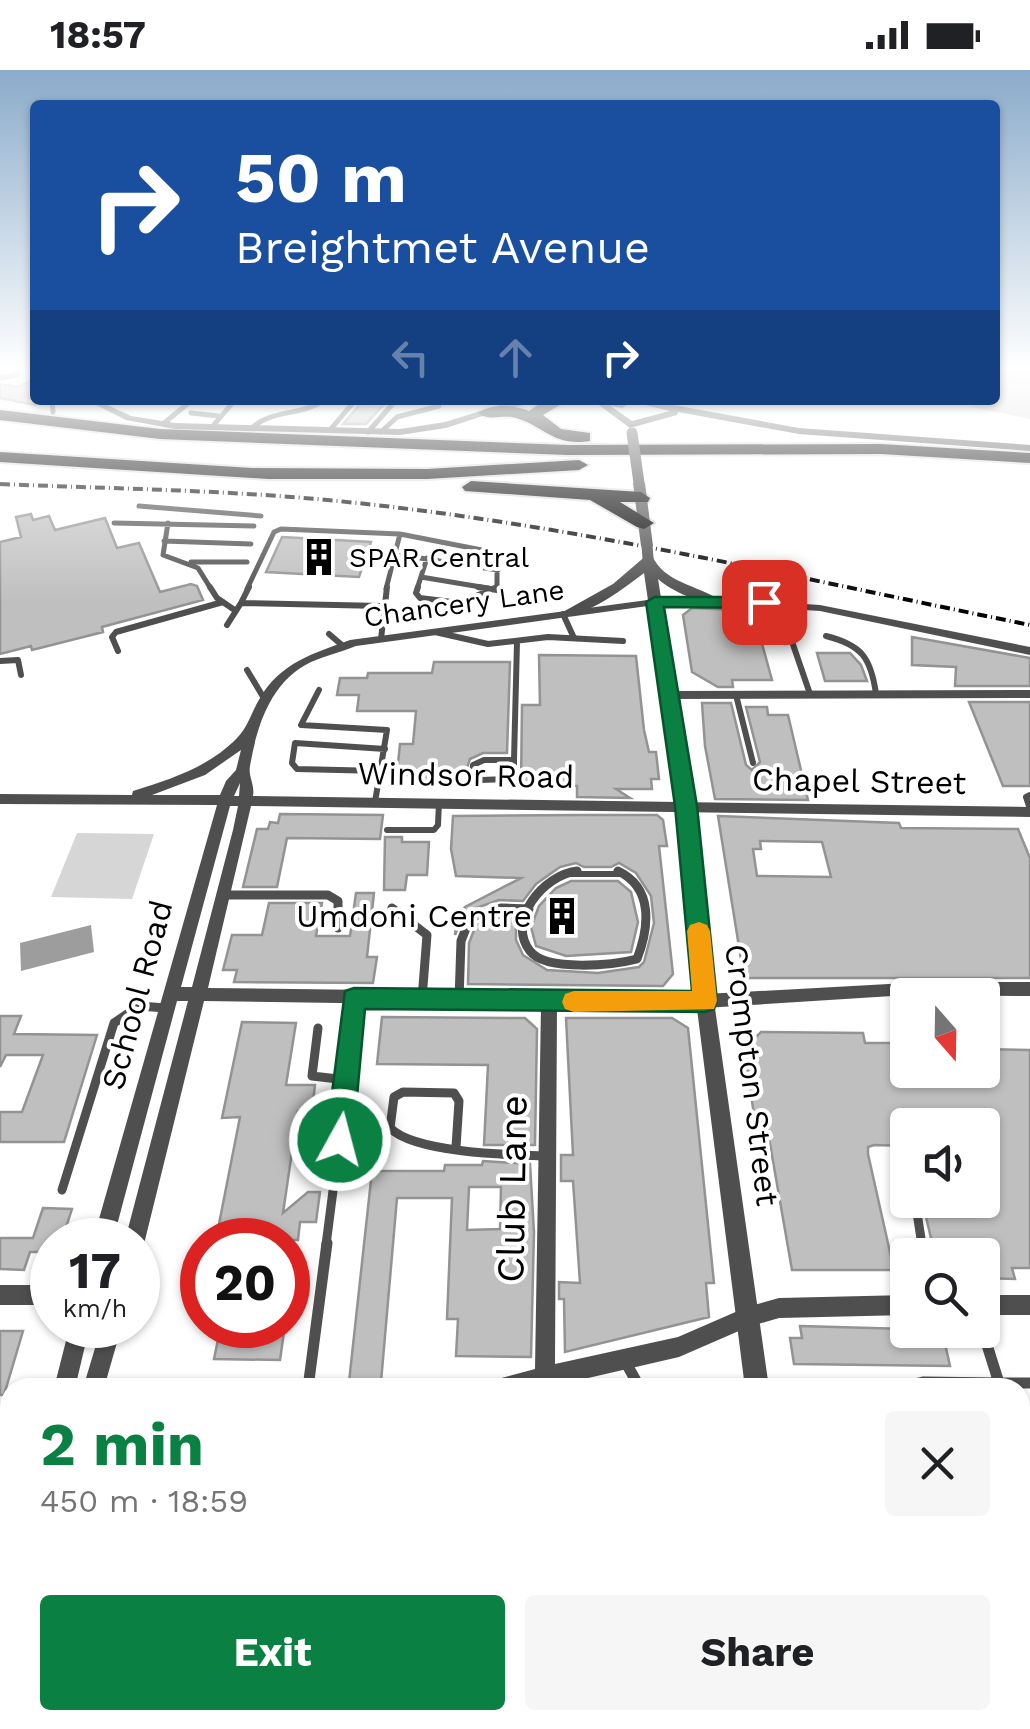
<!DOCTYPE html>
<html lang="en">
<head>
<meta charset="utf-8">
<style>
  body { margin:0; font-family:"Work Sans",sans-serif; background:#f6f6f6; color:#202124; height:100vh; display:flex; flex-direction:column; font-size:38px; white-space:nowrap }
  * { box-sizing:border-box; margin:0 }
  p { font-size:32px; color:#757577 }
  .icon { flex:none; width:55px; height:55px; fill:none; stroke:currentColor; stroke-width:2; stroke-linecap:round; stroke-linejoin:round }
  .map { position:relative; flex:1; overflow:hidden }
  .side { position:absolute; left:0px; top:1308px; width:1030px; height:352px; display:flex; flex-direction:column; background:#fff; border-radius:30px 30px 0 0; box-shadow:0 2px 8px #0004 }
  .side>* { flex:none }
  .top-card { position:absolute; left:30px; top:30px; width:970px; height:305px; border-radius:10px; box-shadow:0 2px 8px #0004; background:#1a4fa0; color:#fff; overflow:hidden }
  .needle { width:65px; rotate:160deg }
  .tools { position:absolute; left:890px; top:908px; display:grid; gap:20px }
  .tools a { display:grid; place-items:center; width:110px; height:110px; border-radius:10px; background:#fff; box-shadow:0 2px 8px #0004; font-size:50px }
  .speed { position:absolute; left:30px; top:1148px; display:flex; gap:20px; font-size:50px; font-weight:700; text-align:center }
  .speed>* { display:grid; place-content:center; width:130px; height:130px; border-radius:50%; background:#fff; box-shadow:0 2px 8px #0004; line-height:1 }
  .speed small { font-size:25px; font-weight:400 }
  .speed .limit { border:15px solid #d22; background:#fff; color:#111 }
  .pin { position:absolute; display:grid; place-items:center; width:85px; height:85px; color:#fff; margin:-42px; border-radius:20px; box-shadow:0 5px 15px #0006 }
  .me { position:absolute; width:110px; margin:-55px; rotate:7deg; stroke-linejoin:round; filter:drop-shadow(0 0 8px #0008) }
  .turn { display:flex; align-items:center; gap:35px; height:210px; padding:0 40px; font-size:45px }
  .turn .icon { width:130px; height:130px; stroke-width:2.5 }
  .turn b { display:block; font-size:70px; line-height:85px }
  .lanes { display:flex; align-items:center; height:95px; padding:0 40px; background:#0003; justify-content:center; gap:50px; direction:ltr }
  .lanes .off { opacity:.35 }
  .round { display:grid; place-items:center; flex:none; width:105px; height:105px; border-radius:10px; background:#f6f6f6 }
  .summary { display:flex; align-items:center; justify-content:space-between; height:170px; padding:0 40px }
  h1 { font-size:60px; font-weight:700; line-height:75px; color:#0b8043 }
  .action { display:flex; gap:20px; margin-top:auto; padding:20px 40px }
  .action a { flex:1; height:115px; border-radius:10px; background:#0b8043; color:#fff; font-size:40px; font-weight:700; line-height:115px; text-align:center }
  .action a+a { background:#f6f6f6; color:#202124 }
  .status { display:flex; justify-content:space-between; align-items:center; height:70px; padding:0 50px; background:#fff; direction:ltr }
  .status svg { height:28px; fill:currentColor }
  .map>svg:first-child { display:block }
  .green { fill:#d6d6d6 }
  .water { fill:#9d9d9d }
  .building { fill:#bfbfbf; stroke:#939393; stroke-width:2.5; fill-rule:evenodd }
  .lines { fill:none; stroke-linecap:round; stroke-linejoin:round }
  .primary-casing { stroke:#dbdbdb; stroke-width:6 }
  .motorway-casing { stroke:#dbdbdb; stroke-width:4 }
  .service-far3 { stroke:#4f4f4f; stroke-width:5 }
  .service-far2 { stroke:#4f4f4f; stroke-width:6 }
  .service-far1 { stroke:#4f4f4f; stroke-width:9 }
  .service { stroke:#4f4f4f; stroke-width:11 }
  .minor { fill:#4f4f4f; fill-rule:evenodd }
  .tertiary { fill:#4f4f4f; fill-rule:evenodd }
  .primary { fill:#000; fill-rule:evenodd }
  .motorway { fill:#000; fill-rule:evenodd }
  .rail { stroke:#000; stroke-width:4; stroke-dasharray:10 4 1 4; stroke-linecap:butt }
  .tertiary-bridge { stroke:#4f4f4f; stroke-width:11 }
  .route { fill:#0b8043; stroke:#07532c; stroke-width:2.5 }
  .slow { fill:#f59e0b }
  .labels { text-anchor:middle; stroke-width:8; stroke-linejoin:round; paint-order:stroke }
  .far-poi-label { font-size:28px; fill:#000; stroke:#fff; text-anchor:start }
  .far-street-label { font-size:28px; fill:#000; stroke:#fff }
  .street-label { font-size:32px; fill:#000; stroke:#fff }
  .poi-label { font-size:32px; fill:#000; stroke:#fff; text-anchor:end }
  .near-street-label { font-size:38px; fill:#000; stroke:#fff }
</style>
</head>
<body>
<div class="status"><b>18:57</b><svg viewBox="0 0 49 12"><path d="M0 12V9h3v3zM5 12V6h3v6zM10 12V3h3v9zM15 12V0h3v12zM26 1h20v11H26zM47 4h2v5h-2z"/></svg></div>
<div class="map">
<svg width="1030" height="1659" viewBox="0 0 1030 1659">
  <rect width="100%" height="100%" fill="#fff"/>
  <path class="green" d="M 995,300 L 1030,300 L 1030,349 L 972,337 L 975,330 L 995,330 Z
    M 77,763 L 154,764 L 132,829 L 51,827 Z"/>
  <path class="water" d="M 91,855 L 94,882 L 21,901 L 20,873 Z"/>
  <path class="building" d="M 35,309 L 35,335 L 0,328 L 0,314 L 18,317 Z
    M 364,330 L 388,330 L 366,354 L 343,354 Z
    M 31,444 L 33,450 L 49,446 L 55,460 L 105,448 L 117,478 L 139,473 L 160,522 L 191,514 L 197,516 L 203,530 L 102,557 L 103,562 L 32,580 L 31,576 L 0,584 L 0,472 L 21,467 L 16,447 Z
    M 282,467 L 371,472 L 359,507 L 266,502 Z
    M 692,538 L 753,541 L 772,610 L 732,610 L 733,617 L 718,617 L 692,602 L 683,545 Z
    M 912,567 L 1030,588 L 1030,616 L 955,616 L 956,597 L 912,595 Z
    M 817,583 L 850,583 L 861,595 L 867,611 L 825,611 Z
    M 539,585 L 636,586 L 644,660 L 649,682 L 656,682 L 659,709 L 651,709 L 652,719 L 616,719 L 630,728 L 577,727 L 577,716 L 521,714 L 522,635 L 540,635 Z
    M 434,592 L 510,592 L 507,683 L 483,683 L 470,689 L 465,704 L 454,708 L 454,714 L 417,714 L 417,707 L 397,703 L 400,674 L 413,674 L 416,641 L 357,641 L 359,625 L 337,625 L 340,608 L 367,608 L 368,603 L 432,603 Z
    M 969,632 L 1030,632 L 1030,716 L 1003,716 Z
    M 702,633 L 731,633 L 746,695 L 752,700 L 760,692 L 746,637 L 767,637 L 768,645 L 788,645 L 808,730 L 715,729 L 705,676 Z
    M 280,744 L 383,745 L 380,769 L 287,768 L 277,817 L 243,817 L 257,759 L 268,759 L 270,752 L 278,753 Z
    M 578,745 L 657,745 L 663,750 L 667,776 L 659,776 L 673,904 L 663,916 L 468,914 L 469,873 L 476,855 L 502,846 L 516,847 L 516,870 L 523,885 L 547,900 L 598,903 L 639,897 L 644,892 L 654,853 L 651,826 L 636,803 L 619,793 L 611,797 L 584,797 L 576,793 L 560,797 L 536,814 L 523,831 L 499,830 L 465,842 L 455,865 L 457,847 L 465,837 L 521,808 L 456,806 L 451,779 L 453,746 Z
    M 718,746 L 899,753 L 901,758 L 1018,759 L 1030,788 L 1030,908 L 744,908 ZM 760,771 L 822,772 L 831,807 L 757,806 L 753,779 L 761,779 Z
    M 385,767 L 402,767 L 402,772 L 429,772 L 427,805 L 407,805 L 405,820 L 384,820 Z
    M 571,811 L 618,811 L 631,822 L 638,852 L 631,882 L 566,886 L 536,876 L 531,857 L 539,836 L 556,818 Z
    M 356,823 L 374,823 L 367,887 L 377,887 L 373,913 L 234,912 L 237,900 L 223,900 L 232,865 L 262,865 L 269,833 L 322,833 L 316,866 L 350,866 Z
    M 0,946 L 21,946 L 14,964 L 97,965 L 64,1072 L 0,1072 L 0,1042 L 22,1042 L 43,985 L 6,985 L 0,997 Z
    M 382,947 L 525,948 L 537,959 L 535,1075 L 484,1075 L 488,995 L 377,994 Z
    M 566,948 L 672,948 L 688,958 L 714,1213 L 706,1213 L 709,1247 L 565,1282 L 564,1229 L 559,1229 L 559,1212 L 580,1213 L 573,1111 L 561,1111 L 561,1085 L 573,1085 Z
    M 242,952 L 296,953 L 286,1015 L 315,1015 L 312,1041 L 298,1041 L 283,1143 L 308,1122 L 320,1122 L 316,1152 L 300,1152 L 298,1170 L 236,1170 L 238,1160 L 218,1159 L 240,1047 L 222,1048 Z
    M 761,962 L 863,963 L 865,973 L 908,973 L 908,1000 L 982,1000 L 982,979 L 1030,980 L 1030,1198 L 1012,1198 L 1015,1209 L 982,1208 L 982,1185 L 935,1185 L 926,1147 L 974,1147 L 969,1130 L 982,1130 L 982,1109 L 992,1110 L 982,1078 L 982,1055 L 908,1055 L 908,1076 L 874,1075 L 868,1077 L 868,1084 L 894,1200 L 792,1200 L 766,1051 L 755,1051 L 744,979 Z
    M 483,1091 L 530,1094 L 534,1162 L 531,1287 L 456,1286 L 458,1249 L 447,1249 L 452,1128 L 397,1128 L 381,1312 L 349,1312 L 372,1101 L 444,1101 L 445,1095 L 482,1095 ZM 469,1117 L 501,1117 L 500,1159 L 467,1160 Z
    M 43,1138 L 72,1139 L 62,1170 L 52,1170 L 52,1182 L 30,1182 L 24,1200 L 0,1199 L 0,1168 L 33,1168 Z
    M 221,1255 L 285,1255 L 280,1290 L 214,1289 Z
    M 800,1256 L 942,1260 L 950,1296 L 794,1294 L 790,1268 L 802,1268 Z
    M 0,1261 L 23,1261 L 4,1325 L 0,1325 Z"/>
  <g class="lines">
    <g class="primary-casing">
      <path id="primary" d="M 0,1634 L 10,1634 L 10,1650 L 651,1650 L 655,1659 L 0,1659 Z"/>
    </g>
    <g class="motorway-casing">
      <path id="motorway" d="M 545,330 L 568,330 L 543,345 L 561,359 L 590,363 L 590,371 C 554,377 544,356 516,348 C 502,344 489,352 478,343 C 490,334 515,335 529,341 Z
        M 0,340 L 160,359 L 568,375 L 881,374 L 1030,383 L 1030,393 L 881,384 L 568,385 L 160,369 L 0,350 Z
        M 0,382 L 252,398 L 427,399 L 579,390 L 588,395 L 579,400 L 427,409 L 268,409 L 0,392 Z
        M 471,411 L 641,422 L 650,428 L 648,432 L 620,432 L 654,453 L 644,459 L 637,457 L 590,430 L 465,421 L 462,417 Z"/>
    </g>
    <path class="service-far3" d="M 0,308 L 18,305 L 17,300
      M 52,330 L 53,342
      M 191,343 L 219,346
      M 163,354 L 192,330
      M 212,357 L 235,330
      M 252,358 C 272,339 302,346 324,330
      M 330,360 L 352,334
      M 368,362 L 396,330
      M 381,362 L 397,347 L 439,336
      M 139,436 L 261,446
      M 114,453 L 254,456
      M 168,453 L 163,485 L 198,498 L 211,519
      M 164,471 L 251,474
      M 394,484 L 498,500
      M 191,492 L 247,492
      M 421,507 L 493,519
      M 247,519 L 274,462 L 281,459 L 400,464 L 492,482 L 497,486 L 497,519
      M 386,519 L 400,464
      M 417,519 L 427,488"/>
    <path class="service-far2" d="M 210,517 L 217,528 L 236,541
      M 418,517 L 416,523 L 420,528 L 460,533 L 497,517
      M 478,517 L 497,520
      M 241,533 L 249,517
      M 563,544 L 574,568
      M 227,555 L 241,533 L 382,536
      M 788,560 L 810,624
      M 435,562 L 488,574 L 548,567 L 623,571
      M 329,564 L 343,576
      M 826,566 C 862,575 871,588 876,624
      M 381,569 L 387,517
      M 118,581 L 112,567 L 116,562 L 223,532
      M 0,591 L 18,590 L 21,605
      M 247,600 L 265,630
      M 319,620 L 301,655 L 387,660 L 375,732
      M 736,625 L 753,693
      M 484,690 L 514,690 L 514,703 L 509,709 L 480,710 L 472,704 L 473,695 Z
      M 514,690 L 517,572
      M 380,701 L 297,699 L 292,693 L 295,673 L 385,679
      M 1030,725 L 1026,727 L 1030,739
      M 387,760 L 434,760 L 438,755 L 439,732
      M 562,804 L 624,804"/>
    <path class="service-far1" d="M 577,801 C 543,805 506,851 530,881 C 546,902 614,895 637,889 C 649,858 654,818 618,801
      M 224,825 L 328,825 L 338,831 L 338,858
      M 392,838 L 427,865 L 422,929
      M 459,930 L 461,871 L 470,848 L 501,838 L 529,839
      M 318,958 L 312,1006 L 347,1010
      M 456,1077 L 459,1031 L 454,1023 L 403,1022 L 394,1027 L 390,1058 C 415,1083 510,1085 547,1086
      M 62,1120 L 114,953 L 139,936 L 166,938
      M 915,1130 L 922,1175
      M 326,1175 L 352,973 L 354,928"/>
    <path class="service" d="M 922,1173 L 924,1185
      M 982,1259 L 999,1313 L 1030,1313
      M 626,1293 L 640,1318
      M 308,1318 L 327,1173
      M 899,1318 L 923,1312 L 999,1313 L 1001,1318
      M 1020,1385 L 1029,1416
      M 0,1477 L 10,1476
      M 1020,1479 L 1030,1517
      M 0,1508 L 10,1507
      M 1020,1551 L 1026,1551"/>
    <path class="minor" d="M 86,330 L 97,330 L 131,346 L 175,353 L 400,359 L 445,352 L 503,334 L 529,330 L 550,330 L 504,339 L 446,358 L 400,365 L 175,359 L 126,350 Z
      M 580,330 L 605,330 L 627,335 L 622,338 Z
      M 714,528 L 820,535 L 1030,577 L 1030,585 L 820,541 L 714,534 L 655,535 L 356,576 C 341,582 325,586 311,592 C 271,611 257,655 250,696 C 248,707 255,714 253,726 L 1030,737 L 1030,747 L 251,736 L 208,918 L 705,924 L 925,912 L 1030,912 L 1030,926 L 908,925 L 705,938 L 557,936 L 555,1294 L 678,1267 L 747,1237 L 779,1228 L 908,1225 L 908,1245 L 779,1248 L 748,1257 L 679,1287 L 545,1318 L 487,1318 L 490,1311 L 535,1299 L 541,936 L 204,931 L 145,1170 L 142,1177 L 138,1179 L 138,1170 L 125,1170 L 188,931 L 177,931 L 113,1170 L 93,1170 L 217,735 L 0,734 L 0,724 L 132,725 L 133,721 C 171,709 209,697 237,668 C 248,657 252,641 260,628 C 280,593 314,583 350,570 L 655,529 ZM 241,680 L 236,700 L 226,711 L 220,725 L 152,725 L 205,705 ZM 240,713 L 239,726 L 234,726 ZM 230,736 L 238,736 L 233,760 L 192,917 L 181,917 Z
      M 1030,620 L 1030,628 L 669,629 L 663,625 L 669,621 Z
      M 0,1215 L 52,1215 L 52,1235 L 0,1235 Z
      M 982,1225 L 1030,1225 L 1030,1245 L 982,1245 Z
      M 70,1255 L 90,1255 L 75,1318 L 54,1318 Z
      M 102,1255 L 122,1255 L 104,1318 L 83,1318 Z
      M 10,1510 L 10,1565 L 8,1568 L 0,1572 L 0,1518 L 2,1514 Z
      M 10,1611 L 10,1650 L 16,1650 L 14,1659 L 0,1659 L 0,1617 L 1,1614 Z"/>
    <path class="tertiary" d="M 592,330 L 602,330 L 632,351 L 670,341 L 624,330 L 646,330 L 799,358 L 1030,375 L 1030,381 L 799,364 L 678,342 L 677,345 L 630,358 Z
      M 639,410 L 645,413 L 653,476 L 647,480 L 641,476 L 633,413 Z
      M 648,484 L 652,485 C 663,513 699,515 721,531 L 719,534 C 701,534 671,521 658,509 L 694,736 L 714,931 L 769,1318 L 745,1318 L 696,931 L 678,736 L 644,503 C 626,517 586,547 563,546 L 561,543 L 613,514 Z
      M 786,1650 L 816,1650 L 818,1659 L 788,1659 Z"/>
    <use href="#primary" class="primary"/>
    <use href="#motorway" class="motorway"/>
    <path class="rail" d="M 0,414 C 119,419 238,420 357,433 C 584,457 807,510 1030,555"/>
    <path class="tertiary-bridge" d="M 632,363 L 639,413
      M 647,476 L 648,488"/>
  </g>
  <linearGradient id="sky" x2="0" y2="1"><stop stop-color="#8aabca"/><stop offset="0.56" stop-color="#fff"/><stop offset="1" stop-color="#fff" stop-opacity="0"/></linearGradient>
  <rect width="1030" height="533" fill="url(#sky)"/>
  <path class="route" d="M 655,527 L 764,527 L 773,532 L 764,538 L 664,537 L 697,736 L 717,931 L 714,939 L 705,942 L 365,939 L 353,1070 L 349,1079 L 340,1083 L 330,1079 L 326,1070 L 345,921 L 354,918 L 692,921 L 675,736 L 646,532 Z"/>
  <path class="slow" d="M 699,852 L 707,855 L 710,861 L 717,931 L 714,939 L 574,942 L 565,939 L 562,932 L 565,924 L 574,921 L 692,921 L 687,861 L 690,855 Z"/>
  <defs>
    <g id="building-bare" transform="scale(3)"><path d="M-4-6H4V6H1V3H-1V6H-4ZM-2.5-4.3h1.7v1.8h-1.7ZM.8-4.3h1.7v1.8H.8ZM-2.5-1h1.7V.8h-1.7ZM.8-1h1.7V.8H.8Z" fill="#000" stroke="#fff" stroke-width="2.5" paint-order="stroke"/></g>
  </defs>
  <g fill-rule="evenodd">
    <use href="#building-bare" x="319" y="487"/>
    <use href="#building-bare" x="562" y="846"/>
  </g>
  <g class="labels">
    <g class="far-poi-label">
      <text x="349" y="497">SPAR Central</text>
    </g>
    <g class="far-street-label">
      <text transform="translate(464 533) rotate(-8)" y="10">Chancery Lane</text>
    </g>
    <g class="street-label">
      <text transform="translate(466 705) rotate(1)" y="11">Windsor Road</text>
      <text transform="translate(859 711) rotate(1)" y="11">Chapel Street</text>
      <text transform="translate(137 925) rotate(-75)" y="11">School Road</text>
      <text transform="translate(752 1005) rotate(83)" y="11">Crompton Street</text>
    </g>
    <g class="poi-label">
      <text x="532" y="857">Umdoni Centre</text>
    </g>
    <g class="near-street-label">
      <text transform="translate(512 1119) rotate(-89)" y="13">Club Lane</text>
    </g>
  </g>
</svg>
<div class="tools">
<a><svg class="needle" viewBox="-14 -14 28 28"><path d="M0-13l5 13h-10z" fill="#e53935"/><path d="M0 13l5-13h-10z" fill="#757577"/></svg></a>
<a><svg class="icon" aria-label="sound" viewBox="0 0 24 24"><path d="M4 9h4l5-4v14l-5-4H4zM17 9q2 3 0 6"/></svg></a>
<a><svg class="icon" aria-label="search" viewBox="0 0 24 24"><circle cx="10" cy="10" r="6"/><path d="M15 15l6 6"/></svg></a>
</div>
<div class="speed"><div>17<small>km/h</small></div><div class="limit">20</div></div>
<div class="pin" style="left:764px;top:532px;background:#d93025"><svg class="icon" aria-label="arrive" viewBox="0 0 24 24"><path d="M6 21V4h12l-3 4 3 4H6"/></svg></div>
<svg class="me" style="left:340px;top:1070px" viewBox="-20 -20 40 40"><circle r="17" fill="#0b8043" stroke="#fff" stroke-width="3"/><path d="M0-11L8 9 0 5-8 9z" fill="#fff"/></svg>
<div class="top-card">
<div class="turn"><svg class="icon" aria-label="right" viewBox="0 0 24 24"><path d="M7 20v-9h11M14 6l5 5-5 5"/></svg><div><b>50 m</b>Breightmet Avenue</div></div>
<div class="lanes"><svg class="icon off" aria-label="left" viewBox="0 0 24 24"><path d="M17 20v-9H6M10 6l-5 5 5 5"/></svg><svg class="icon off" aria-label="ahead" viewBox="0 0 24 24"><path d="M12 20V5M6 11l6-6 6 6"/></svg><svg class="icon" aria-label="right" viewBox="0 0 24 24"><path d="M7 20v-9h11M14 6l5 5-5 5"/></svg></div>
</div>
<section class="side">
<div class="summary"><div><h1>2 min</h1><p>450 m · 18:59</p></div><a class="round"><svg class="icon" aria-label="close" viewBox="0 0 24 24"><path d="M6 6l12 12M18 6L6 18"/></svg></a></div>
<div class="action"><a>Exit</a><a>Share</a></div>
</section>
</div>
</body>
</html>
